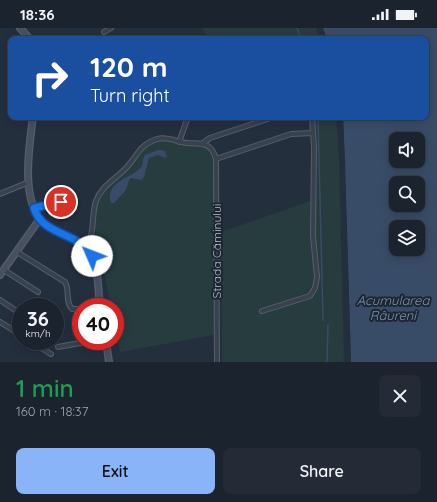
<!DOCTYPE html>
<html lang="en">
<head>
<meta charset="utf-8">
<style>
  body { margin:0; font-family:Quicksand,sans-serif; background:#242b36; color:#f1f3f6; height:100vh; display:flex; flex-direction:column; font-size:15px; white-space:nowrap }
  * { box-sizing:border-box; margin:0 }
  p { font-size:13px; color:#a0a4aa }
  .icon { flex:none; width:22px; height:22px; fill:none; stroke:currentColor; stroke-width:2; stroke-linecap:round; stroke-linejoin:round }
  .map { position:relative; height:334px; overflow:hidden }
  .drawer { display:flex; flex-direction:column; background:#1b232e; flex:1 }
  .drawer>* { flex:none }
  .guide { position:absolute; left:8px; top:8px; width:421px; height:84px; border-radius:8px; box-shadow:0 2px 10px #0003,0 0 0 1px #39404a; background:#1a4fa0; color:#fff; overflow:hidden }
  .fabs { position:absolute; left:389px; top:104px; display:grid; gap:8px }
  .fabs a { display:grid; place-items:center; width:36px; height:36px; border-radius:8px; background:#1b232e; box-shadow:0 2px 10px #0003,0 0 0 1px #39404a; font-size:20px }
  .speed { position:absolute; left:12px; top:270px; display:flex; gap:8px; font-size:20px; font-weight:700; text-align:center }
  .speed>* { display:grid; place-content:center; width:52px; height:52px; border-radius:50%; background:#1b232e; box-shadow:0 2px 10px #0003,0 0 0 1px #39404a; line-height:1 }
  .speed small { font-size:10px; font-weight:400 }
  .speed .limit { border:6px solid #d22; background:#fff; color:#111 }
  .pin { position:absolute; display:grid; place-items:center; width:34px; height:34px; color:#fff; margin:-17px; border:2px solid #fff; border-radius:50%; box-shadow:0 1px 4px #0007 }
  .me { position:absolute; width:44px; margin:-22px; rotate:314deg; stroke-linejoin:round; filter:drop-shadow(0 0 3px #0008) }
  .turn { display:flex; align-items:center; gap:14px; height:84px; padding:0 16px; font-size:18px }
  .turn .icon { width:52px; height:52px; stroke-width:2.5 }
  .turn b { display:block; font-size:28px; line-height:34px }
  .round { display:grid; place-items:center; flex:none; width:42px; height:42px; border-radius:8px; background:#242b36 }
  .headline { display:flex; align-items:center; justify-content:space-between; height:68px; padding:0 16px }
  h1 { font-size:24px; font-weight:600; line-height:30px; color:#1e9e55 }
  .action { display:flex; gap:8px; margin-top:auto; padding:8px 16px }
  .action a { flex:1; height:46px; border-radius:8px; background:#8ab4f8; color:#111; font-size:16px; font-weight:600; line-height:46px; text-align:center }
  .action a+a { background:#242b36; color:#f1f3f6 }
  .status { display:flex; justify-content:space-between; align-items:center; height:28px; padding:0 20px; background:#1b232e; direction:ltr }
  .status svg { height:11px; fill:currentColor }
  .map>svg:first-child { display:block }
  .green { fill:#263c3f }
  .water { fill:#394c67; fill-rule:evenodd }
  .pier { fill:#242f3e }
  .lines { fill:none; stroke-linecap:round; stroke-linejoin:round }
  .stream { stroke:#394c67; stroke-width:1.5 }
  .street-casing { stroke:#565f6c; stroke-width:6 }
  .secondary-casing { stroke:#565f6c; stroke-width:8 }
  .street { stroke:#38414e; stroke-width:4 }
  .secondary { stroke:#465061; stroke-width:5.5 }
  .route-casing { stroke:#114b97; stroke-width:10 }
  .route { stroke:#1a73e8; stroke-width:7 }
  .labels { text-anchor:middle; stroke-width:4; stroke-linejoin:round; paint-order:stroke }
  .street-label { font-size:12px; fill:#b4bcc9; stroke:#1d2633 }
  .water-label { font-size:13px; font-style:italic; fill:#7c92b1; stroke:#1d2633 }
</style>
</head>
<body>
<div class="status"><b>18:36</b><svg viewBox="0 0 49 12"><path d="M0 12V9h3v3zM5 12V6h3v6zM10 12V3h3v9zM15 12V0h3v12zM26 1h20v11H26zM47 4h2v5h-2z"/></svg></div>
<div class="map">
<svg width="437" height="334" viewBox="0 0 437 334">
  <rect width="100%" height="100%" fill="#242f3e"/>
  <path class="green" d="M 202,0 L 316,0 L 319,11 L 209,11 Z
    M 314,89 L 336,89 L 339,130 L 344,334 L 222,334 L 221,204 L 316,171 L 317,129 Z
    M 158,112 L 203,118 L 207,120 L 214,133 L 214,307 L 120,324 L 115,299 L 115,279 L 111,279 L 94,196 L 96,180 L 103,163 L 125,145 L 139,123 Z"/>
  <path class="water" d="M 323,0 L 437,0 L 437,334 L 351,334 L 343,89 L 426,89 L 426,11 L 327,11 ZM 396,111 L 418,111 L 418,133 L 396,133 ZM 396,155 L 418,155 L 418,177 L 396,177 ZM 396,199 L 418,199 L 418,221 L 396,221 Z
    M 158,122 L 165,123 L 167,129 L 165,130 L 158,127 L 149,130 L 144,149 L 141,152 L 131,150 L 129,152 L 126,162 L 114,175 L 111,175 C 104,153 133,150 141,139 C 144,135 142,131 145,127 Z"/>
  <path class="pier" d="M 341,89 L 343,89 L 345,132 L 351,334 L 349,334 Z"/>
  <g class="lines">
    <path class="stream" d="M 297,0 L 301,11
      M 318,89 L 323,292
      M 327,334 L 328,297"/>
    <g class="street-casing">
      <path id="street" d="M 104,4 L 111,0
        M 179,114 L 188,89
        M 203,115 L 210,110 L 274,89
        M 216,131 L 291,106 L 313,105
        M 0,166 L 29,154
        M 34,180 L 61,174
        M 86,220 C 95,207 91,188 96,173 C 102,157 116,151 127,139 C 138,127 139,117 157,111 C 166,108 178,114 187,115 C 201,116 211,113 216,131 L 217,334
        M 17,224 L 65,254 C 70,262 65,274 72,281 L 81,281
        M 4,242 L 38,264
        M 0,272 L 21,286
        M 89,279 L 100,276
        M 262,283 L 310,268 L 315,260 L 317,249 L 313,208 L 314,119 L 312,89
        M 0,294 L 21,307
        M 30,313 L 51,326
        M 58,319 L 91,313"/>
    </g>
    <g class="secondary-casing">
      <path id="secondary" d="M 20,0 L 30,11
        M 33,89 C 29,120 18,182 51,201 C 63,208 83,213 90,225 C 99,239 98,263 100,279
        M 0,247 L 39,192
        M 106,313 L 109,334"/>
    </g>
    <use href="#street" class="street"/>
    <use href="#secondary" class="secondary"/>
  </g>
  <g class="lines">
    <g class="route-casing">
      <path id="route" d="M 61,174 L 34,180 C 42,208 80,204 92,228"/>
    </g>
    <use href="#route" class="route"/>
  </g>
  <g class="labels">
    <g class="street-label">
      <text transform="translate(217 223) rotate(-90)" y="4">Strada Căminului</text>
    </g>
    <g class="water-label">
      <text x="393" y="277">Acumularea<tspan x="393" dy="15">Râureni</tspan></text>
    </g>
  </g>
</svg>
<div class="fabs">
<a><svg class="icon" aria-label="sound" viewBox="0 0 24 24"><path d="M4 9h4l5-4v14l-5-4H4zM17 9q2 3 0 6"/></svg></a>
<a><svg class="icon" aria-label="search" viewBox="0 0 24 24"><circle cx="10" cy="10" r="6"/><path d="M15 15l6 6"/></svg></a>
<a><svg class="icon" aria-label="layers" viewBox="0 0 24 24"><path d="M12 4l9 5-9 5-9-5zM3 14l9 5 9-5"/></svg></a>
</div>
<div class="speed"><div>36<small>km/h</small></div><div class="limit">40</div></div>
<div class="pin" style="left:61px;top:174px;background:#d93025"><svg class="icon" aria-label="arrive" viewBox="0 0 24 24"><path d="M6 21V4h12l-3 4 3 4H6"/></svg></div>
<svg class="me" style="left:92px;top:228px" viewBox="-20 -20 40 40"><circle r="19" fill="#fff"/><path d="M0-13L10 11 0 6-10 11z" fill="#1a73e8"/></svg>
<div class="guide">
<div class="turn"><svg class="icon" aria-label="right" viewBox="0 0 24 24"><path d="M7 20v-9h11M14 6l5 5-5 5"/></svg><div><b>120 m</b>Turn right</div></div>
</div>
</div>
<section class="drawer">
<div class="headline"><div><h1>1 min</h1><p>160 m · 18:37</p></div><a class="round"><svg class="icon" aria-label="close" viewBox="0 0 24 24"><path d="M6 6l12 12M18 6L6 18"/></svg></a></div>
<div class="action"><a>Exit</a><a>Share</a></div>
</section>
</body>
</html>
